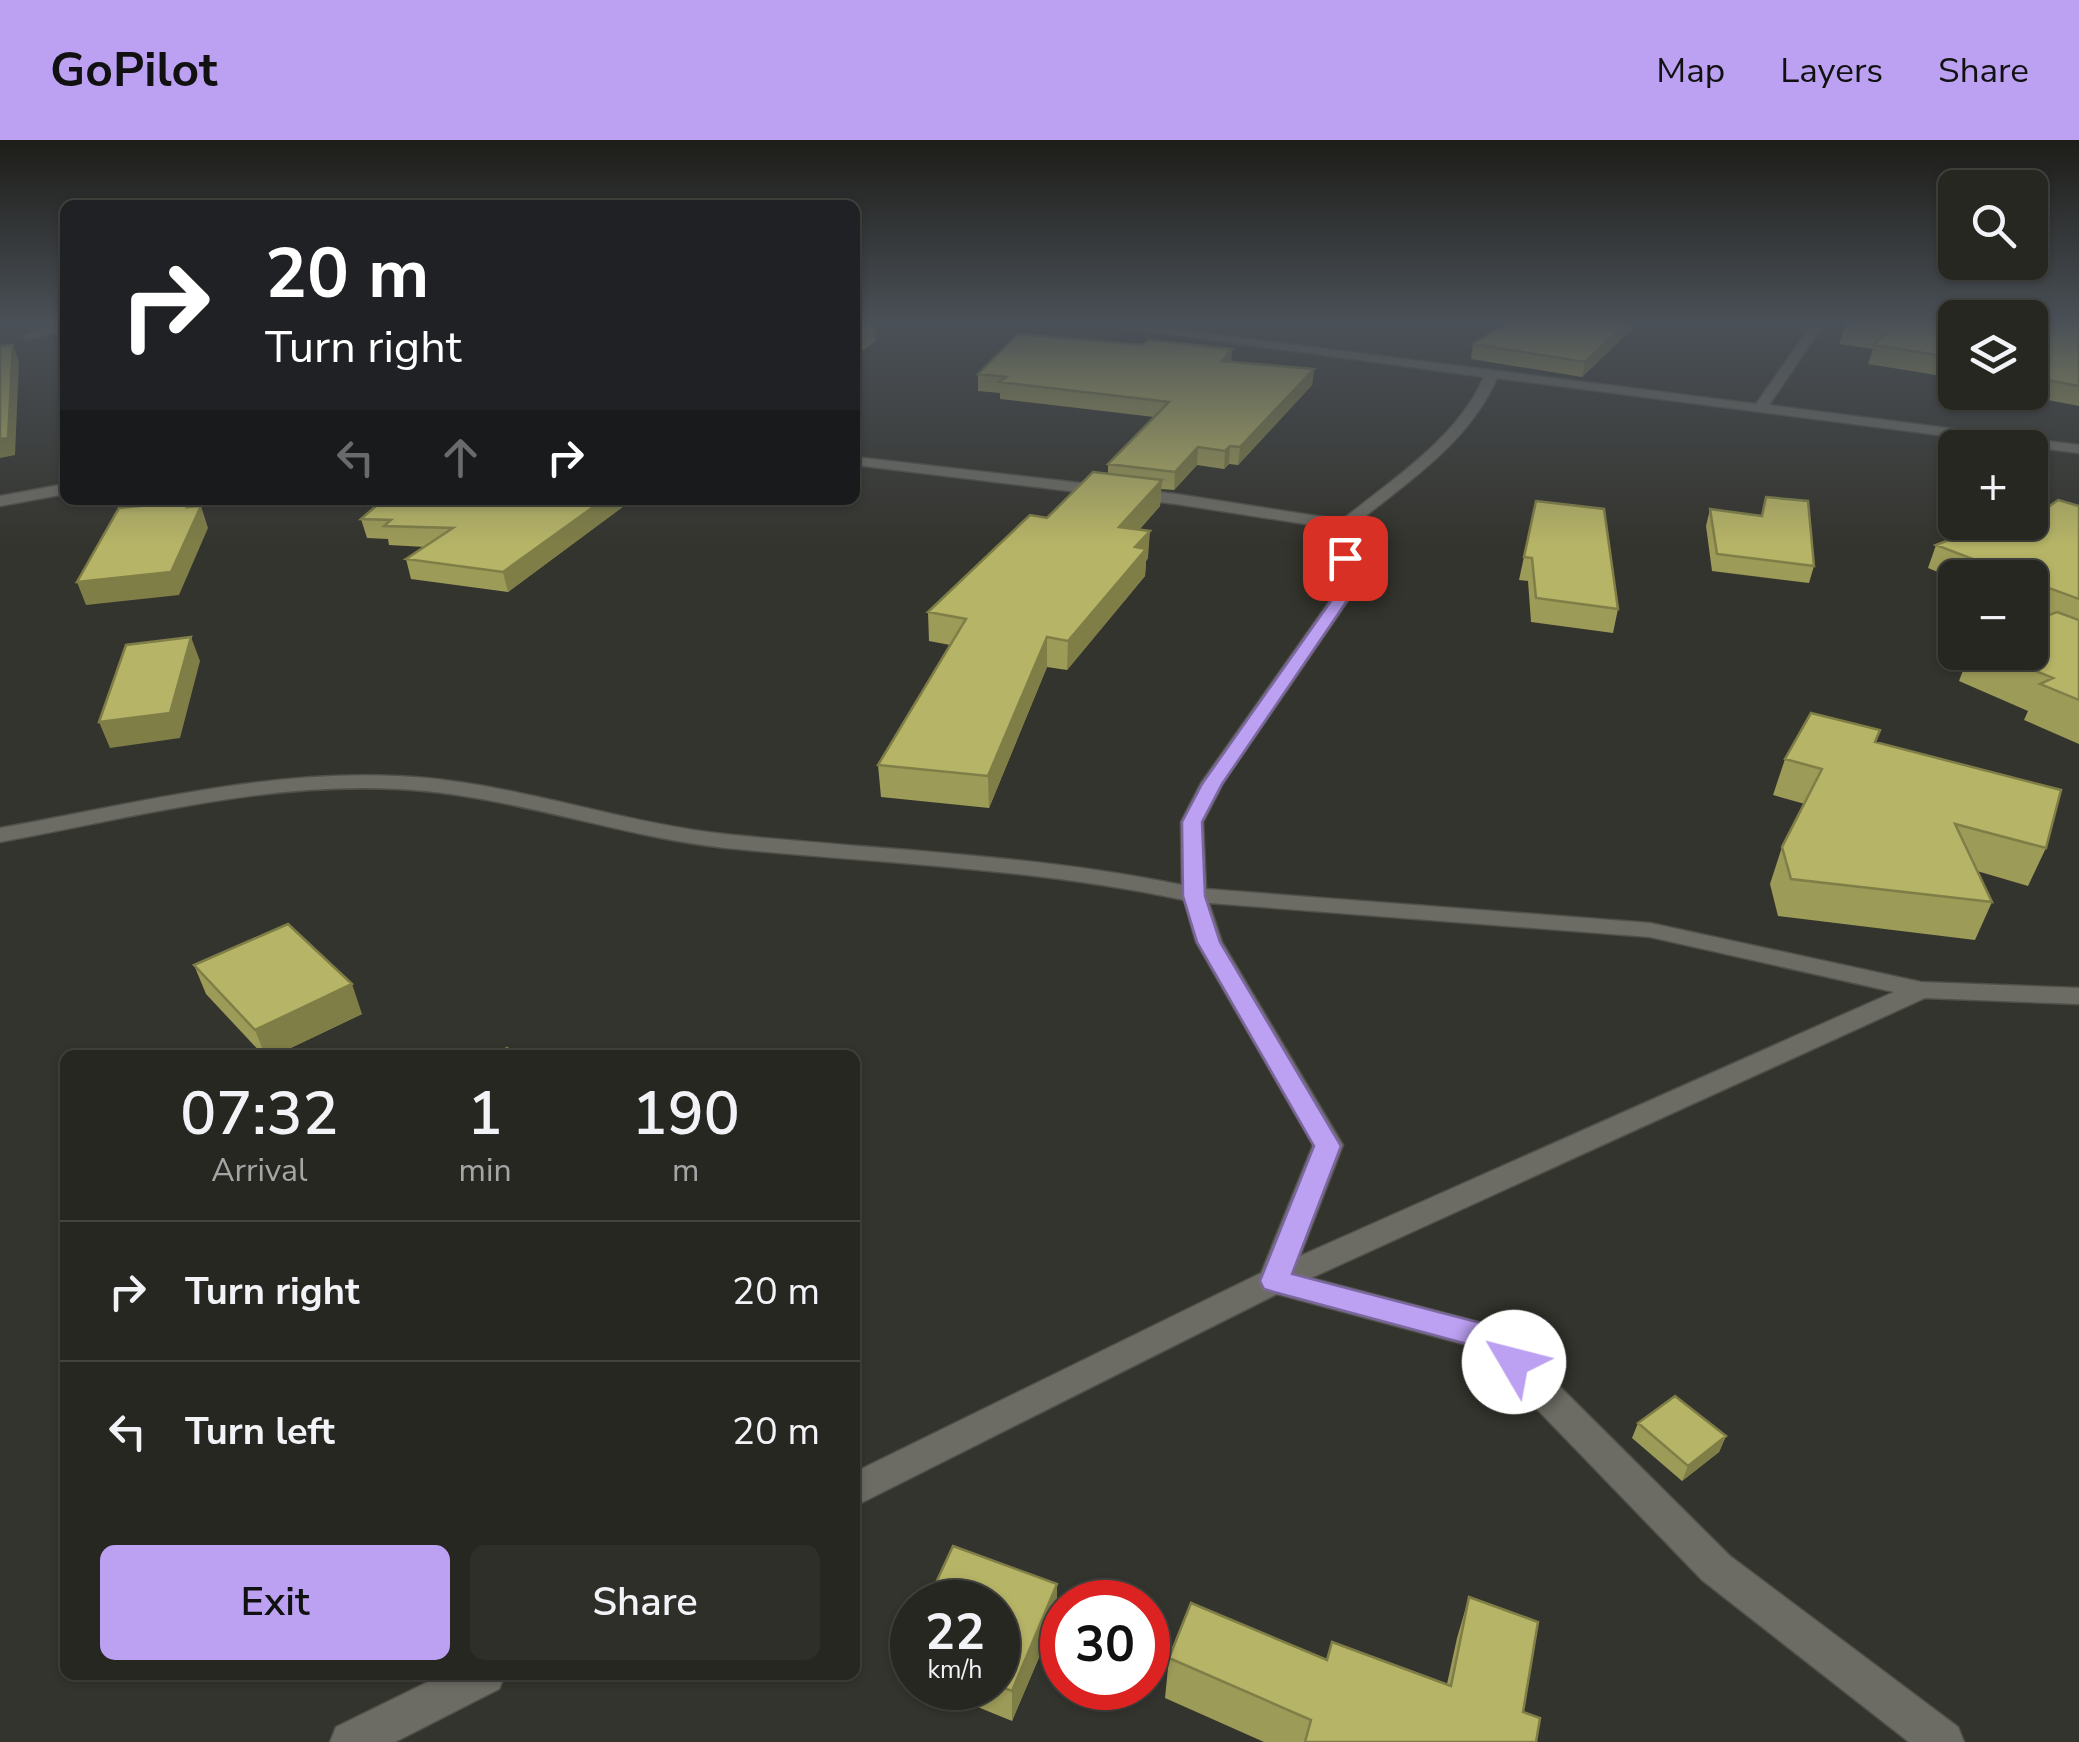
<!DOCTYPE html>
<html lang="en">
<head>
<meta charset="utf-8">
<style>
  body { margin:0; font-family:"Nunito Sans",sans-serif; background:#2f2f2a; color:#f1f3f6; height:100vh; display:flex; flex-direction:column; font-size:38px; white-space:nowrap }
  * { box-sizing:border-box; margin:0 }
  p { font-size:32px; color:#a4a5a5 }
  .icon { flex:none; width:55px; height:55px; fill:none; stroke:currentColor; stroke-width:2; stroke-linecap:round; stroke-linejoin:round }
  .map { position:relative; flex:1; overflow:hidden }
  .drawer { position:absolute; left:60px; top:910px; width:800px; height:630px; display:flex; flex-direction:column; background:#272722; border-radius:15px; box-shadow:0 2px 8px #0004,0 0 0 2px #434440 }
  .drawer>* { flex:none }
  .guide { position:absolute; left:60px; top:60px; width:800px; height:305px; border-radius:15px; box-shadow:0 2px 8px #0004,0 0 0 2px #434440; background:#202124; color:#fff; overflow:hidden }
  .tools { position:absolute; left:1938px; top:30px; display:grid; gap:20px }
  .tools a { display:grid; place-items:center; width:110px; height:110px; border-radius:15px; background:#272722; box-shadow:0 2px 8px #0004,0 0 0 2px #434440; font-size:50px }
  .speed { position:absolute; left:890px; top:1440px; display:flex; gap:20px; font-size:50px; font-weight:700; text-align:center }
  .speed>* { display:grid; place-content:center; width:130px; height:130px; border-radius:50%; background:#272722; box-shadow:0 2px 8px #0004,0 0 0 2px #434440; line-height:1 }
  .speed small { font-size:25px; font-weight:400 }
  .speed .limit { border:15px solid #d22; background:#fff; color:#111 }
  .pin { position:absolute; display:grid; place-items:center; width:85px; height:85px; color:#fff; margin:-42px; border-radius:20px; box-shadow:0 5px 15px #0006 }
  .me { position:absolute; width:110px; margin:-55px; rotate:307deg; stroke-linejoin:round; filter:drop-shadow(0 0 8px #0008) }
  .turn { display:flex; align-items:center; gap:35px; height:210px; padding:0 40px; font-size:45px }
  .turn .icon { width:130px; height:130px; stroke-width:2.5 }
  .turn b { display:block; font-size:70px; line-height:85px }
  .lanes { display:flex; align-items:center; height:95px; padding:0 40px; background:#0003; justify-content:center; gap:50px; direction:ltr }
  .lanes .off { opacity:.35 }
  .eta { display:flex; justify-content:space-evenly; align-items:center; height:170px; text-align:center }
  .eta b { font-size:60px; font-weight:600; line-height:70px }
  .primary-button { display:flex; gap:20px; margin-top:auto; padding:20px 40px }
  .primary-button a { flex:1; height:115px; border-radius:15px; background:#bca0f2; color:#111; font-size:40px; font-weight:600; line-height:115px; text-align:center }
  .primary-button a+a { background:#2f2f2a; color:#f1f3f6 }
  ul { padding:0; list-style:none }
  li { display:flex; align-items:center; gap:30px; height:140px; padding:0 40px; border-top:2px solid #434440 }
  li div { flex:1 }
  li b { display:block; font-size:38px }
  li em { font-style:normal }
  header { display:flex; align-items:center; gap:60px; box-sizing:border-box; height:140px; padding:0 50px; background:#bca0f2; color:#111 }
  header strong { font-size:48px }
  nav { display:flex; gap:55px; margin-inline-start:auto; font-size:35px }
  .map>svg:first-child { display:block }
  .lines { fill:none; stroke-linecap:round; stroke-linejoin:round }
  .street-casing { stroke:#50504a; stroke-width:3 }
  .street { fill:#6c6c64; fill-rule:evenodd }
  .wall { fill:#9d9b58 }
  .shaded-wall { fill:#7f7e47 }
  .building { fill:#b6b466; stroke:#7f7e47; stroke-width:2.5 }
  .route { fill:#bca0f2; stroke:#7a689d; stroke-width:2.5 }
</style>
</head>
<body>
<header>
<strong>GoPilot</strong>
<nav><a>Map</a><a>Layers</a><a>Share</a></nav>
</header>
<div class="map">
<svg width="2079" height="1602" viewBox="0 0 2079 1602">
  <rect width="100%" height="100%" fill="#34342e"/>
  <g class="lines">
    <g class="street-casing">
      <path id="street" d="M 1073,181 L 1107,181 L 1756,264 L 1814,181 L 1826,181 L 1769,265 L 2079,305 L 2079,313 L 1497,238 C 1469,303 1406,343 1353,386 L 1354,452 L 1223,643 L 1203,682 L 1206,749 L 1650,783 L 1921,842 L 2079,848 L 2079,864 L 1925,858 L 1311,1138 L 1501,1188 L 1730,1416 L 1958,1587 L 1964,1602 L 1909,1602 L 1702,1440 L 1478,1208 L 1277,1154 L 855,1366 L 855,1332 L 1261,1133 L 1313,1005 L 1196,802 L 1184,760 C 1033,728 878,723 725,708 C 615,696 508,654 397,649 C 264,642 130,678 0,702 L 0,688 C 130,665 263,630 396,636 C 507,640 614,682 724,694 C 876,710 1032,714 1182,745 L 1181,682 L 1201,643 L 1336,452 L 1337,389 L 1176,364 L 855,325 L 855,317 L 1176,354 L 1342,380 C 1394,338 1456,299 1484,237 ZM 1209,763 L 1650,797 L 1894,852 L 1300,1116 L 1343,1005 L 1222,802 Z
        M 65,182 L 65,190 L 28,200 L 22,196 Z
        M 65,344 L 65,354 L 0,366 L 0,356 Z
        M 442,1535 L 505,1535 L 499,1549 L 395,1602 L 330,1602 L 336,1587 Z"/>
    </g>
    <use href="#street" class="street"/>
  </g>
  <path class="wall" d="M 1511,181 L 1640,181 L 1582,237 L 1471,219 L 1473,204 Z
    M 1955,181 L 1955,238 L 1868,224 L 1873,209 L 1839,204 L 1845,186 Z
    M 2030,181 L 2079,181 L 2079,266 L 2005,252 L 2030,252 Z
    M 1231,222 L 1314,229 L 1312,245 L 1238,325 L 1229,324 L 1224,329 L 1197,325 L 1174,350 L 1161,349 L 1160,366 L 1139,390 L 1148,418 L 1146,421 L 1145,436 L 1067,530 L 1047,527 L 989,668 L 881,657 L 878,625 L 950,505 L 929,501 L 928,472 L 1047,378 L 1108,334 L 1108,324 L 1154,277 L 1000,259 L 1000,253 L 978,251 L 978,234 Z
    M 1766,357 L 1814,426 L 1809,443 L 1712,431 L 1706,386 L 1710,369 L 1761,376 Z
    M 383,360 L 632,360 L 508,452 L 411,439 L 406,419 L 425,407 L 389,405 L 388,399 L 367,398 L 361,379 Z
    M 1536,361 L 1618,469 L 1613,493 L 1531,482 L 1528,441 L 1519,440 Z
    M 2079,366 L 2079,604 L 2024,580 L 2028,571 L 1959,541 L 1970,512 L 2030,512 L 2049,475 L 2030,468 L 2030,438 L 1955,439 L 1928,428 L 1936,405 L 2030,382 Z
    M 1880,590 L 1876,602 L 2046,708 L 2028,746 L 1977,731 L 1992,762 L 1975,800 L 1778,776 L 1770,744 L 1782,707 L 1805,664 L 1773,655 L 1785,619 Z
    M 194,825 L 362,874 L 276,915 L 263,915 L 206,854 Z
    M 1638,1283 L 1726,1296 L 1719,1312 L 1682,1341 L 1632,1298 Z
    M 1057,1444 L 1057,1475 L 1012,1581 L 931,1548 L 998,1548 L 998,1462 Z
    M 1469,1457 L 1536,1602 L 1264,1602 L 1165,1558 L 1169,1518 L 1327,1520 L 1447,1544 L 1457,1498 Z
    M 912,1492 L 912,1540 L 908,1538 L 905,1508 Z"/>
  <path class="shaded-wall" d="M 855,181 L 869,181 L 870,189 L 875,185 L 876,201 L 855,216 Z
    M 1629,181 L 1640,181 L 1582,237 L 1585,222 Z
    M 13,205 L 19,221 L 15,315 L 0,318 L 0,299 Z
    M 1232,209 L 1231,225 L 1222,221 Z
    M 1314,229 L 1312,245 L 1238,325 L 1240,307 Z
    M 1230,306 L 1229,324 L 1224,329 L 1225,311 Z
    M 1198,307 L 1197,325 L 1174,350 L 1175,332 Z
    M 1162,340 L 1160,366 L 1118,414 L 1119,387 Z
    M 603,360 L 632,360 L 508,452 L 503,432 Z
    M 190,361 L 196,378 L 201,366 L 208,388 L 179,455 L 86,465 L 77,442 L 187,367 Z
    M 1150,391 L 1148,418 L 1146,421 L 1145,436 L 1067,530 L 1068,501 L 1135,407 Z
    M 191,497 L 200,521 L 180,598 L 110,608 L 99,582 Z
    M 1047,497 L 1047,527 L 989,668 L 988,636 Z
    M 352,844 L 362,874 L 276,915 L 265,915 L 255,890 Z
    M 1726,1296 L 1719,1312 L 1682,1341 L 1688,1326 Z
    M 1057,1444 L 1057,1475 L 1012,1581 L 1012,1551 Z"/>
  <path class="building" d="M 855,181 L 867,181 L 862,184 L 875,185 L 855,200 Z
    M 1511,181 L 1629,181 L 1585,222 L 1473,204 Z
    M 1850,181 L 1955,181 L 1955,218 L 1874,205 L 1886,193 L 1845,186 Z
    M 2030,181 L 2079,181 L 2079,246 L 2030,237 Z
    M 1018,194 L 1143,205 L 1149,200 L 1232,209 L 1222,221 L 1314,229 L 1240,307 L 1230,306 L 1225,311 L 1198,307 L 1175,332 L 1108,324 L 1169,262 L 999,242 L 1006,237 L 978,234 Z
    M 13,205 L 8,298 L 0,299 L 0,206 Z
    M 1093,332 L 1162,340 L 1119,387 L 1150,391 L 1135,407 L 1146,409 L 1068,501 L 1047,497 L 988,636 L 878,625 L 966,479 L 928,472 L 1030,375 L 1047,378 Z
    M 1766,357 L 1808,361 L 1814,426 L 1717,414 L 1710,369 L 1762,376 Z
    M 383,360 L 603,360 L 503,432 L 406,419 L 453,388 L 384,386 L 391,380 L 361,379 Z
    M 2058,360 L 2079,366 L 2079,459 L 2030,441 L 2030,438 L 2022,438 L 1936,405 L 1996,382 L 2030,382 L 2030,380 Z
    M 190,361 L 187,367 L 201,366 L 171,432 L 77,442 L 119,368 Z
    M 1536,361 L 1604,369 L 1618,469 L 1536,458 L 1532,418 L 1524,417 Z
    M 2057,472 L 2079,480 L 2079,560 L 2040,544 L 2053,538 L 1990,512 L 2030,512 L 2030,482 Z
    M 191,497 L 170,573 L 99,582 L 126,505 Z
    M 1811,573 L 1880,590 L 1875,602 L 2061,650 L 2046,708 L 1955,684 L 1992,762 L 1791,739 L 1782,707 L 1822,629 L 1785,619 Z
    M 288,784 L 352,844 L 255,890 L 194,825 Z
    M 507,908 L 516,915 L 495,915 Z
    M 1675,1256 L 1726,1296 L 1688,1326 L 1638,1283 Z
    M 953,1406 L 1057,1444 L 1012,1551 L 998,1546 L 998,1462 L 927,1462 Z
    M 1469,1457 L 1538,1482 L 1523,1572 L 1540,1578 L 1536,1602 L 1305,1602 L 1311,1580 L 1169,1518 L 1191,1463 L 1327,1520 L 1332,1502 L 1451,1546 Z
    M 912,1492 L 912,1511 L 905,1508 Z"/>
  <linearGradient id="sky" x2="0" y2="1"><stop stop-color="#1d1d19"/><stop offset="0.45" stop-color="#4a5057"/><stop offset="1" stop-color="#4a5057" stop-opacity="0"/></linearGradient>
  <rect width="2079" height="405" fill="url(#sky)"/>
  <path class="route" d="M 1340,415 L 1353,418 L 1353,452 L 1222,644 L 1202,682 L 1205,756 L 1220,802 L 1341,1006 L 1292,1134 L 1500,1188 L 1530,1222 L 1525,1231 C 1504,1239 1493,1221 1479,1207 L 1274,1152 L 1264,1149 L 1260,1141 L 1314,1006 L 1197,802 L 1183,756 L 1182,682 L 1202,644 L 1338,451 Z"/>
</svg>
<div class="tools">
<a><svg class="icon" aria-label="search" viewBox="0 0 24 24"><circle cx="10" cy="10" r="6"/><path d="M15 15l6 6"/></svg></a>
<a><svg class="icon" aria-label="layers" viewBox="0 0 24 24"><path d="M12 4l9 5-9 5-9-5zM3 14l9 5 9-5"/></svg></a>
<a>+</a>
<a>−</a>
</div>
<div class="speed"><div>22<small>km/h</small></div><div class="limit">30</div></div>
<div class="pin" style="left:1345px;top:418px;background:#d93025"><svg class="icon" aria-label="arrive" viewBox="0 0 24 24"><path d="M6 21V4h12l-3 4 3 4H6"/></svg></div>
<svg class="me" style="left:1514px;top:1222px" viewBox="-20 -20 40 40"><circle r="19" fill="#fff"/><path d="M0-13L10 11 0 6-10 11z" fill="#bca0f2"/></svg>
<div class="guide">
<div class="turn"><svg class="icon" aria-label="right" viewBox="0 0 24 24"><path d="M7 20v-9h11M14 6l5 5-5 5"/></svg><div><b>20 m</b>Turn right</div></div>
<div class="lanes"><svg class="icon off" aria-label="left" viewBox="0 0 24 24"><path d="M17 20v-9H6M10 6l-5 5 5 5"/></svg><svg class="icon off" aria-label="ahead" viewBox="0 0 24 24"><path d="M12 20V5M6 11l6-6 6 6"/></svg><svg class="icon" aria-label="right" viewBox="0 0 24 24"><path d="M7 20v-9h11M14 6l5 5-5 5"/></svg></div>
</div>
<section class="drawer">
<div class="eta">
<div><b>07:32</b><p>Arrival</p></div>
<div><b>1</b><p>min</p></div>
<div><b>190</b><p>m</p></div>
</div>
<ul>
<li><svg class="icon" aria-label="right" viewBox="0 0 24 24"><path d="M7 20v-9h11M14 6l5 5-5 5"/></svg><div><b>Turn right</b></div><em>20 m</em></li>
<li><svg class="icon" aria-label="left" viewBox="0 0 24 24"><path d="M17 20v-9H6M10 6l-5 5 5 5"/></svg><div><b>Turn left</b></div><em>20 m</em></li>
</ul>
<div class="primary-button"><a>Exit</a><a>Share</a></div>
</section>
</div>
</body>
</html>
